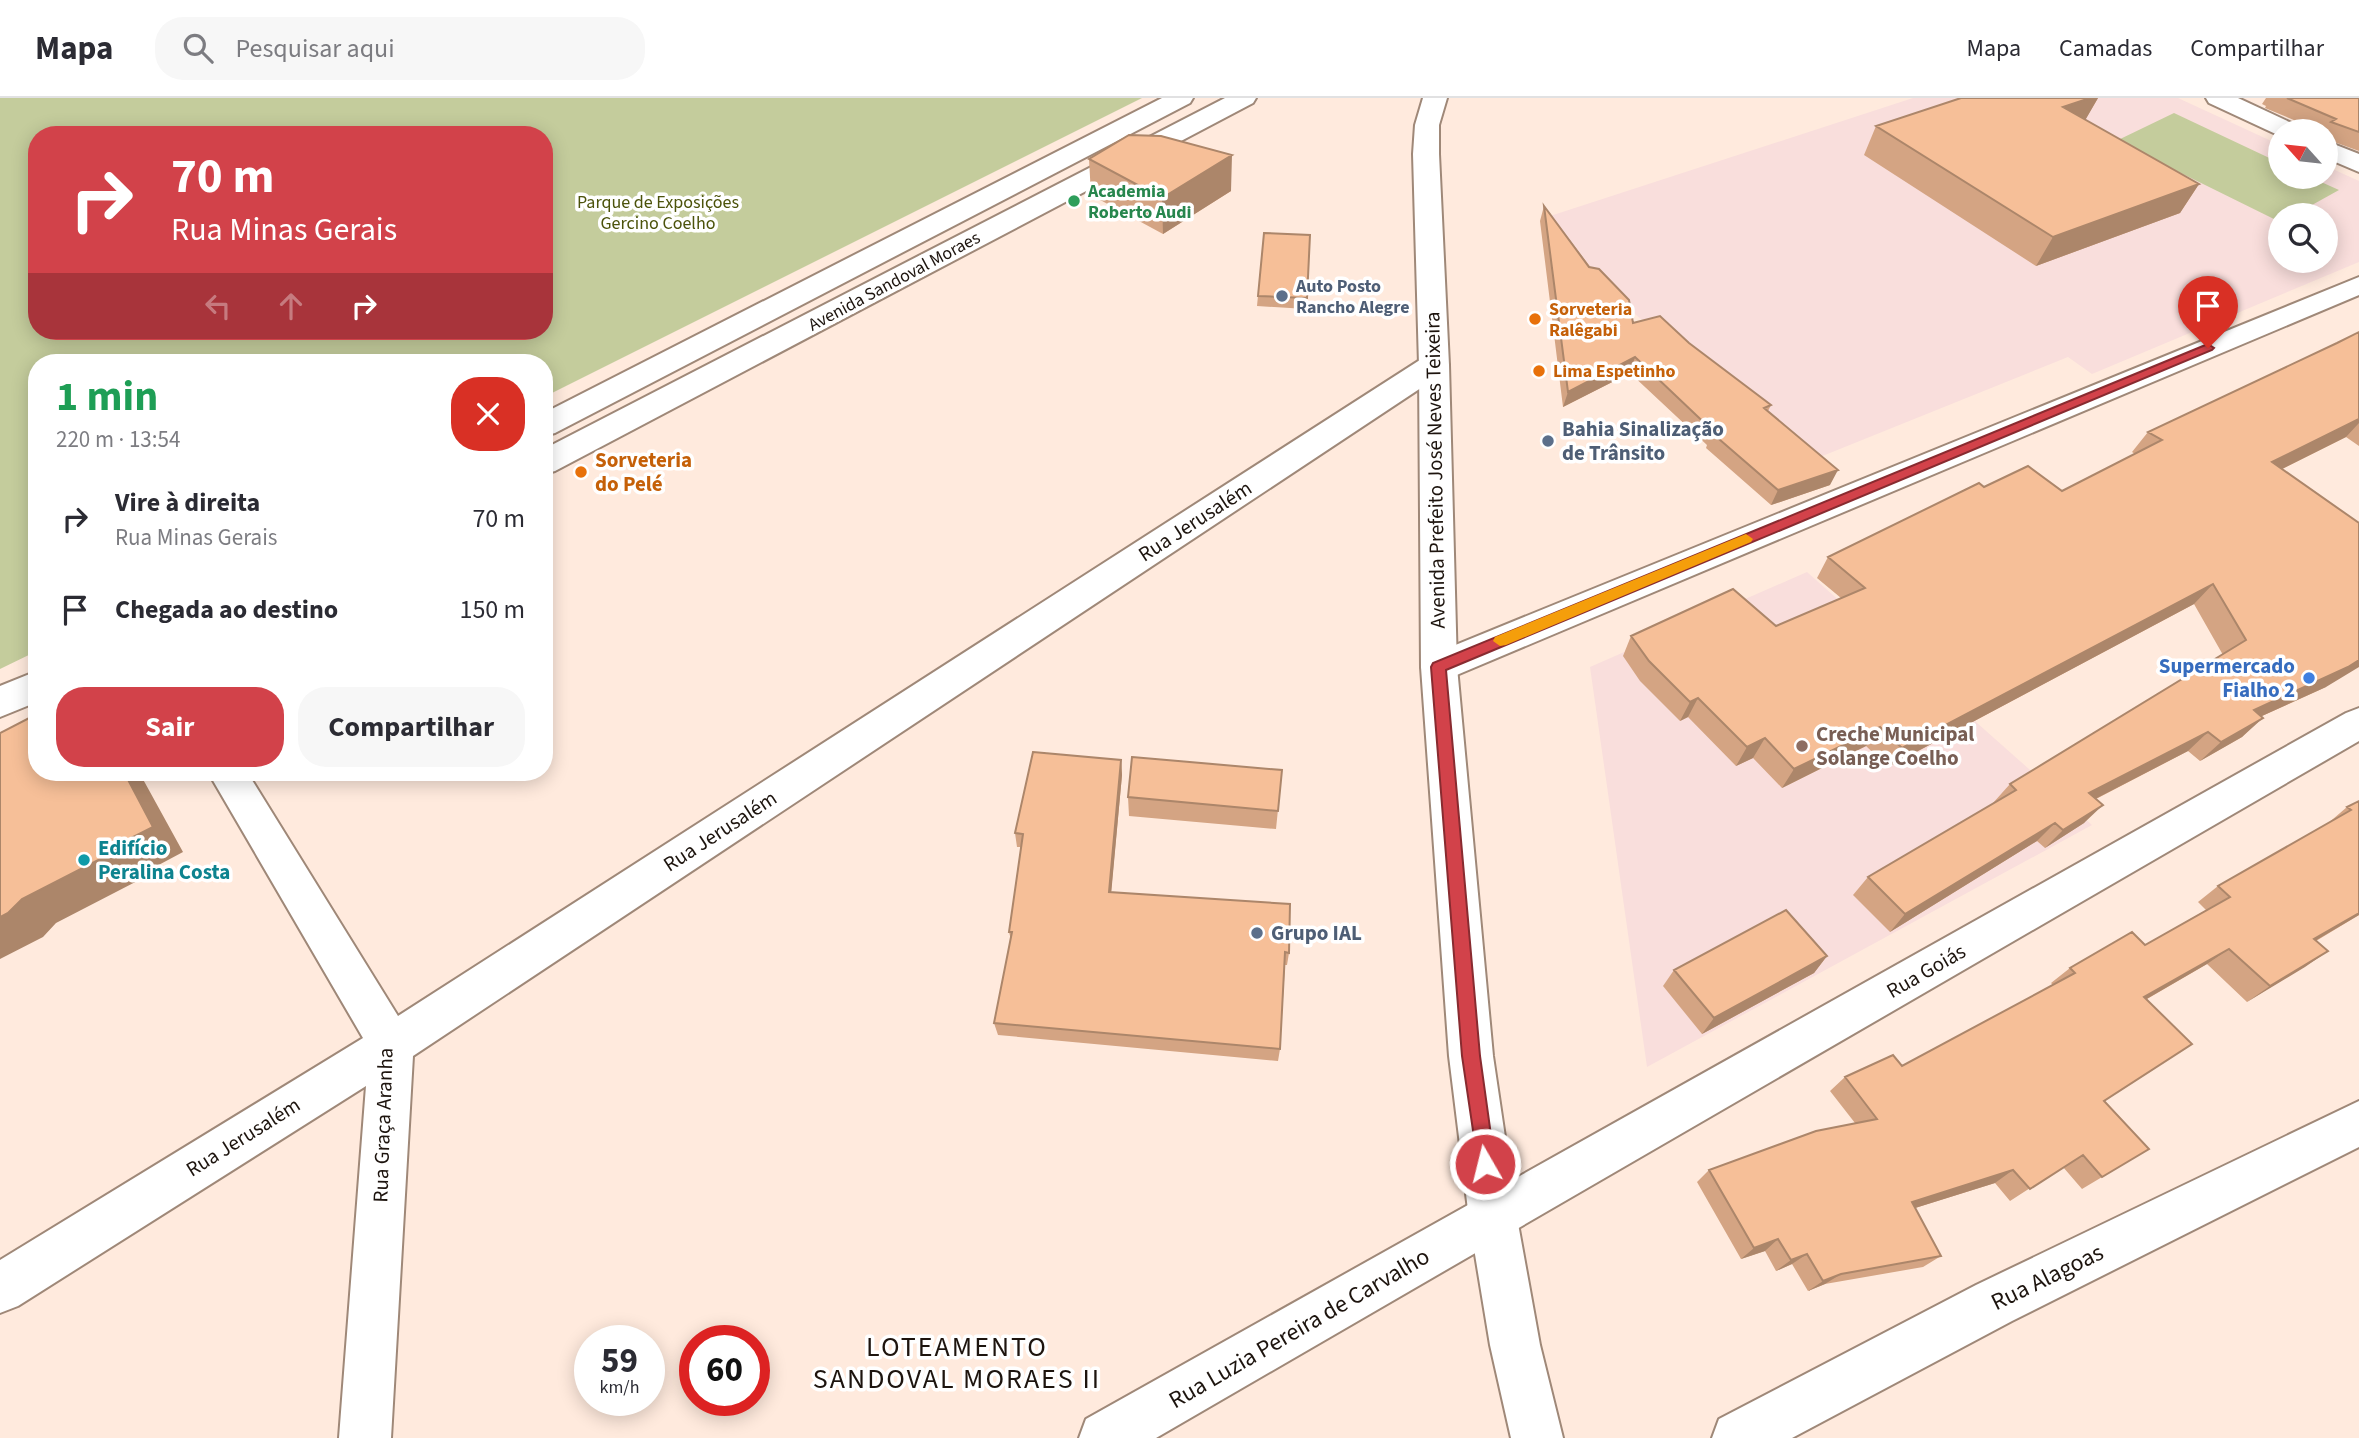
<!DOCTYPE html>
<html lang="pt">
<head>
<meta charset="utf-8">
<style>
  body { margin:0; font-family:"Source Sans 3",sans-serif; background:#f7f7f7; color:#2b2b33; height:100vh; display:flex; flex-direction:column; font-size:26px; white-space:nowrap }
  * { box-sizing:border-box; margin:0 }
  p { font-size:23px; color:#7c7c81 }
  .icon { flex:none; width:38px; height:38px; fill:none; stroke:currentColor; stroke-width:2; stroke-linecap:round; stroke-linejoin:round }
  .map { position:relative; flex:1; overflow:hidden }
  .side { position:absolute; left:28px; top:256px; width:525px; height:427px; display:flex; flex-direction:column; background:#fff; border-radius:28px; box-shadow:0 4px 18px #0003 }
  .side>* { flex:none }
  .top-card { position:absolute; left:28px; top:28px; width:525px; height:214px; border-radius:28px; box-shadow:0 4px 18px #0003; background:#d2424a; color:#fff; overflow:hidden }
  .needle { width:46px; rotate:297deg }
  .fabs { position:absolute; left:2268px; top:21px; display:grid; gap:14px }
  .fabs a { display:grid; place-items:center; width:70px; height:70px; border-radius:50%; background:#fff; box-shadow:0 4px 18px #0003; font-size:35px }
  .speed { position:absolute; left:574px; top:1227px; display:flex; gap:14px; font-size:35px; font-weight:700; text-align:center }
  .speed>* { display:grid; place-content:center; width:91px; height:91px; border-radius:50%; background:#fff; box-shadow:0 4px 18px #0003; line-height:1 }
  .speed small { font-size:18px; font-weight:400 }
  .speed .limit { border:10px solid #d22; background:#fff; color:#111 }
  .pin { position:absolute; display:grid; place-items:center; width:60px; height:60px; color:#fff; margin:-72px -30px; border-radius:50% 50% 50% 0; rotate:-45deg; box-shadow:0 0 7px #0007 }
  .pin .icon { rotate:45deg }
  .me { position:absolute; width:77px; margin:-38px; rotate:352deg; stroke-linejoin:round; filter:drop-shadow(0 0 5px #0008) }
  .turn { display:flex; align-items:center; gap:24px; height:147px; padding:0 28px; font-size:32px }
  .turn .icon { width:91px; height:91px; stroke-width:2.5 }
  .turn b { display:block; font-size:49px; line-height:60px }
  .lanes { display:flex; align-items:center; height:66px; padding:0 28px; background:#0003; justify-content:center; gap:35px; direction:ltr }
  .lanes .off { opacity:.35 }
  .round { display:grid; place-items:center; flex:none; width:74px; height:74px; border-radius:28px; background:#f7f7f7 }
  .overview { display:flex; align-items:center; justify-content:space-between; height:119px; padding:0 28px }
  h1 { font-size:42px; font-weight:700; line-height:52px; color:#1e9e55 }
  .primary-button { display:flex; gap:14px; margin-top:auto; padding:14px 28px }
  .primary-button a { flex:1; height:80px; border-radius:28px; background:#d2424a; color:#fff; font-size:28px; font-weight:700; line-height:80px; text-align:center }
  .primary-button a+a { background:#f7f7f7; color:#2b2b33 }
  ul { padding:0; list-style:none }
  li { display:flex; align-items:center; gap:21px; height:91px; padding:0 28px }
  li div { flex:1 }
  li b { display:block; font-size:26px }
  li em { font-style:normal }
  header { display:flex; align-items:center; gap:42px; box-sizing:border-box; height:98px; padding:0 35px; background:#fff; border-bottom:2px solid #e1e1e2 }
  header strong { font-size:33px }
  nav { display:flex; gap:38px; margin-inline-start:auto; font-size:24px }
  .search { width:490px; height:63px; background:#f7f7f7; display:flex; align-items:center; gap:18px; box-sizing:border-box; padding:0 24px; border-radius:28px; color:#7c7c81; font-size:26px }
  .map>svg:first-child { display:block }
  .education { fill:#f9dedc; fill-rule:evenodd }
  .green { fill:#c4cc9c; fill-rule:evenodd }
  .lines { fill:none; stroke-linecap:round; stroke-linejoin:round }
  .minor-casing { stroke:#9f8878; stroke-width:4 }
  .major-casing { stroke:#9f8878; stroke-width:4 }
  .minor { fill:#fff; fill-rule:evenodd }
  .major { fill:#fff; fill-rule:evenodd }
  .wall { fill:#d4a483 }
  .shaded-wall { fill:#ac866a }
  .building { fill:#f6bf98; stroke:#ac866a; stroke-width:2 }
  .route { fill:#d2424a; stroke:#882b30; stroke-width:2 }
  .slow { fill:#f59e0b }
  .leisure-dot { fill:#2e9e5b; stroke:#fff; stroke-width:2.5 }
  .service-dot { fill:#5c6f8a; stroke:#fff; stroke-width:2.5 }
  .food-dot { fill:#e8710a; stroke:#fff; stroke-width:2.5 }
  .shop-dot { fill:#3f7fe0; stroke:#fff; stroke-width:2.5 }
  .education-dot { fill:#8d6e63; stroke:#fff; stroke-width:2.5 }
  .culture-dot { fill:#0f9aa8; stroke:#fff; stroke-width:2.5 }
  .labels { text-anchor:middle; stroke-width:7; stroke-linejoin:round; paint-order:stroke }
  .far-leisure-label { font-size:18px; font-weight:bold; fill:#27864d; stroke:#fff; text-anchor:start }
  .far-park-label { font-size:18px; fill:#4c530b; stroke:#fff }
  .far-street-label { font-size:18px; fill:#1d140e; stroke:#fff }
  .far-service-label { font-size:18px; font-weight:bold; fill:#4e5e75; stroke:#fff; text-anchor:start }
  .far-food-label { font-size:18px; font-weight:bold; fill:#c56008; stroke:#fff; text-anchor:start }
  .service-label { font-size:21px; font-weight:bold; fill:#4e5e75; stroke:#fff; text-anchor:start }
  .food-label { font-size:21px; font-weight:bold; fill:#c56008; stroke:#fff; text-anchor:start }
  .street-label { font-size:21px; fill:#1d140e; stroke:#fff }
  .shop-label { font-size:21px; font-weight:bold; fill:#366cbe; stroke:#fff; text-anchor:end }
  .education-label { font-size:21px; font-weight:bold; fill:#785e54; stroke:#fff; text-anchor:start }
  .culture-label { font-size:21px; font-weight:bold; fill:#0d838f; stroke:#fff; text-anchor:start }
  .near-street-label { font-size:24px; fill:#1d140e; stroke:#fff }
  .near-neighbourhood-label { font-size:28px; letter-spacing:2px; fill:#1d140e; stroke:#fff }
</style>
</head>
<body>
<header>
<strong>Mapa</strong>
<div class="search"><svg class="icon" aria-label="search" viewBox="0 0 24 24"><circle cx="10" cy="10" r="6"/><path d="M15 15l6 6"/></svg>Pesquisar aqui</div>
<nav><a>Mapa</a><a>Camadas</a><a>Compartilhar</a></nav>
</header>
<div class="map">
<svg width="2359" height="1340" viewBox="0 0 2359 1340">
  <rect width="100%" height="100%" fill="#ffeadd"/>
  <path class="education" d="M 1913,0 L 2178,0 L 2280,47 L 2280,79 L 2326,79 L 2326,68 L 2359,83 L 2359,164 L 2092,276 L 2068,259 L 1810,363 L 1573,164 L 1544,120 ZM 2280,117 L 2326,117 L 2326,163 L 2280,163 Z
    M 1807,474 L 2092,727 L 1647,969 L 1590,569 Z"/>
  <path class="green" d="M 0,0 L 1142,0 L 544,299 L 544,264 L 37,264 L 37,553 L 0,571 ZM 37,37 L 544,37 L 544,233 L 37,233 Z
    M 2174,15 L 2280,65 L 2280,79 L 2310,79 L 2339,92 L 2294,117 L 2280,117 L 2280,124 L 2116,43 Z"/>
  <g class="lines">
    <g class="minor-casing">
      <path id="minor" d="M 2206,0 L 2238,0 L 2298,28 L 2301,33 L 2280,33 L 2280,38 L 2209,5 Z
        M 2326,43 L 2359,56 L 2359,74 L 2326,60 Z
        M 2359,179 L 2359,197 L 1452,579 L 1439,583 L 1426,579 L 1421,569 L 1426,559 Z
        M 1434,258 L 1445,260 L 1449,267 L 1445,274 L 413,958 L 391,1340 L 339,1340 L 366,988 L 18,1208 L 0,1215 L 0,1162 L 363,940 L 208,674 L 247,674 L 398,918 L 1423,260 Z
        M 2359,610 L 2359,643 L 1156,1340 L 1079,1340 L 1086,1321 L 2346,615 Z
        M 2359,1003 L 2359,1049 L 2012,1223 L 1792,1340 L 1712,1340 L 1719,1321 L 1976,1187 Z"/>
    </g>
    <g class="major-casing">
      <path id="major" d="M 1162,0 L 1193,0 L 1190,5 L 555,335 L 544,338 L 544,315 Z
        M 1225,0 L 1256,0 L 1253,5 L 555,373 L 544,376 L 544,351 Z
        M 1423,0 L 1447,0 L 1439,27 L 1439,56 L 1449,267 L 1457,569 L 1493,958 L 1517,1120 L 1540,1247 L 1563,1340 L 1511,1340 L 1490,1247 L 1469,1120 L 1449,958 L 1421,569 L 1419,267 L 1413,56 L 1415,27 Z
        M 37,573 L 37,604 L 0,619 L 0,588 Z"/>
    </g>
    <use href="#minor" class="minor"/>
    <use href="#major" class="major"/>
  </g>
  <path class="wall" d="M 2098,0 L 2085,22 L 2199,86 L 2180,115 L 2036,168 L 1864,57 L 1876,28 Z
    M 2266,0 L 2359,0 L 2359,53 L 2326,41 L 2326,33 L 2320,33 L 2265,10 L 2266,8 L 2262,6 Z
    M 1089,61 L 1231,93 L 1163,136 L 1091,97 Z
    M 1544,108 L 1633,225 L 1689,245 L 1771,307 L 1768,313 L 1830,387 L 1771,407 L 1706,350 L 1707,347 L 1630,275 L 1563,309 L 1540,123 Z
    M 1264,135 L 1310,137 L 1306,211 L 1257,208 Z
    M 2359,234 L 2359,348 L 2346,339 L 2282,371 L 2326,589 L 2262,618 L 2242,639 L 2200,663 L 2188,653 L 2096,701 L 2084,725 L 2045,750 L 2037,743 L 1890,834 L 1853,797 L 1868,779 L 1994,705 L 1993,705 L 2010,686 L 2223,557 L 2194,506 L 1888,669 L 1866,648 L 1782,690 L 1753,660 L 1736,668 L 1688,619 L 1680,623 L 1640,583 L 1623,558 L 1631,538 L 1776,528 L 1841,500 L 1817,480 L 1828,459 L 1984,389 L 2062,393 L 2135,356 L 2132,354 L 2148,334 L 2337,245 Z
    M 1121,662 L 1122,677 L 1111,794 L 1289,855 L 1287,867 L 1285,867 L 1280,951 L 1278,963 L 998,937 L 994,925 L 1011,842 L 1009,834 L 1021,749 L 1017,749 L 1015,735 Z
    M 1282,672 L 1276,731 L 1129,718 L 1128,699 Z
    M 2359,703 L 2359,817 L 2316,843 L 2328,853 L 2247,904 L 2207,866 L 2147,901 L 2105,1003 L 2149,1051 L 2082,1091 L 2063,1069 L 2010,1103 L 1995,1085 L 1915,1110 L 1941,1158 L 1923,1169 L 1825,1186 L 1808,1193 L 1792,1166 L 1776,1173 L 1765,1153 L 1741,1161 L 1697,1084 L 1709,1072 L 1855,1025 L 1830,993 L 1845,979 L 1902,968 L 2053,887 L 2051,885 L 2070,870 L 2145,847 L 2206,812 L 2198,804 L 2218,788 L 2326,727 L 2347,709 Z
    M 1827,858 L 1814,875 L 1702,936 L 1663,888 L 1674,872 Z"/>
  <path class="shaded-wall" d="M 2090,0 L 2098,0 L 2083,26 L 2063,9 Z
    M 1232,57 L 1231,93 L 1163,136 L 1162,100 Z
    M 2199,86 L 2180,115 L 2036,168 L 2053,139 Z
    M 1635,259 L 1630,275 L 1563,309 L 1568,294 Z
    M 2359,321 L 2359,325 L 2346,339 L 2254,385 L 2272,364 Z
    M 1838,372 L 1830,387 L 1771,407 L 1778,392 Z
    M 2213,486 L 2194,506 L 1888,669 L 1902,650 Z
    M 2359,562 L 2359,569 L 2326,589 L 2233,631 L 2254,612 Z
    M 1698,600 L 1688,619 L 1680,623 L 1690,604 Z
    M 2263,620 L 2242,639 L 2200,663 L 2221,644 Z
    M 1880,629 L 1866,648 L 1782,690 L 1794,671 Z
    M 2208,634 L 2188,653 L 2070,714 L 2089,695 Z
    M 1765,640 L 1753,660 L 1736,668 L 1747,649 Z
    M 1121,662 L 1122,677 L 1110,808 L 1109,794 Z
    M 124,674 L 139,674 L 183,754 L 153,770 L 145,779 L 56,825 L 43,839 L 0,861 L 0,819 Z
    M 2103,707 L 2084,725 L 2045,750 L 2063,732 Z
    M 2055,725 L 2037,743 L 1890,834 L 1905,816 Z
    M 2359,815 L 2359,817 L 2291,857 L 2314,841 Z
    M 2229,851 L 2207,866 L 2124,914 L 2144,899 Z
    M 2328,853 L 2305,869 L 2247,904 L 2270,888 Z
    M 1827,858 L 1814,875 L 1702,936 L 1714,920 Z
    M 2013,1072 L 1995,1085 L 1896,1116 L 1912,1104 Z
    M 1778,1141 L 1765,1153 L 1741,1161 L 1754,1150 Z
    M 1807,1156 L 1792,1166 L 1776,1173 L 1791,1162 Z
    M 1841,1176 L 1825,1186 L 1808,1193 L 1823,1183 Z"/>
  <path class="building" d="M 1961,0 L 2090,0 L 2063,9 L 2199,86 L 2053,139 L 1876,28 Z
    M 2287,0 L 2359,0 L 2359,34 L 2331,24 L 2336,21 Z
    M 1129,37 L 1161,38 L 1232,57 L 1162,100 L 1089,61 Z
    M 1544,108 L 1589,169 L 1599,171 L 1629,202 L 1633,225 L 1660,218 L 1689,245 L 1771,307 L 1764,310 L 1838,372 L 1778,392 L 1712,335 L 1714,334 L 1635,259 L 1568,294 Z
    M 1264,135 L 1310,137 L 1307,200 L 1258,198 Z
    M 2359,234 L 2359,321 L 2272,364 L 2359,425 L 2359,562 L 2348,569 L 2254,612 L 2263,620 L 2221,644 L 2208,634 L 2089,695 L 2103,707 L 2063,732 L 2055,725 L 1905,816 L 1868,779 L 2016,692 L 2010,686 L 2246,542 L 2213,486 L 1902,650 L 1880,629 L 1794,671 L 1765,640 L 1747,649 L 1698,600 L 1690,604 L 1649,563 L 1631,538 L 1733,491 L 1776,528 L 1865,490 L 1828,459 L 1979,385 L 1984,389 L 2028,368 L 2062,393 L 2162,342 L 2148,334 L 2337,245 Z
    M 37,616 L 37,674 L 124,674 L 153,729 L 123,744 L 114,754 L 22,801 L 8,815 L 0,819 L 0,635 Z
    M 1033,654 L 1121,662 L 1109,794 L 1290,806 L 1289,855 L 1285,854 L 1280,951 L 994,925 L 1012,834 L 1009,834 L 1023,736 L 1015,735 Z
    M 1132,659 L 1282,672 L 1278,713 L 1128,699 Z
    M 2359,703 L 2359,815 L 2314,841 L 2328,853 L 2270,888 L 2229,851 L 2144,899 L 2192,946 L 2104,1003 L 2149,1051 L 2102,1079 L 2083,1057 L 2030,1091 L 2013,1072 L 1912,1104 L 1941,1158 L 1841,1176 L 1823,1183 L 1807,1156 L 1791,1162 L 1778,1141 L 1754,1150 L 1709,1072 L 1816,1033 L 1877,1021 L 1845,979 L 1893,957 L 1902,968 L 2075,875 L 2070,870 L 2132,834 L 2145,847 L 2230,799 L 2218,788 L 2351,712 L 2347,709 Z
    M 1786,812 L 1827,858 L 1714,920 L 1674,872 Z"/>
  <path class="route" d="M 2208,246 L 2214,250 L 2212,252 L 1446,572 L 1480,958 L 1495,1066 L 1492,1073 L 1485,1076 L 1479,1073 L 1462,958 L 1431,569 L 1433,565 Z"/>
  <path class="slow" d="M 1746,436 L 1753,441 L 1751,444 L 1506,547 L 1500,548 L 1493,543 L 1495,539 Z"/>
  <circle class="leisure-dot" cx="1074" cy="103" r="7"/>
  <g class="service-dot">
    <circle cx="1282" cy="198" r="7"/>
    <circle cx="1548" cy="343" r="7"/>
    <circle cx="1257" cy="835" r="7"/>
  </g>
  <g class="food-dot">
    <circle cx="1535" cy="221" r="7"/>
    <circle cx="1539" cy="273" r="7"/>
    <circle cx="581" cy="374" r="7"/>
  </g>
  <circle class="shop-dot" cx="2309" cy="580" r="7"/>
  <circle class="education-dot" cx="1802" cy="648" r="7"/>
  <circle class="culture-dot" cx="84" cy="762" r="7"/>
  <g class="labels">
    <g class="far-leisure-label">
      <text x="1088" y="99">Academia<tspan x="1088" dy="21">Roberto Audi</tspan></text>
    </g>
    <g class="far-park-label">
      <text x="658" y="110">Parque de Exposições<tspan x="658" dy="21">Gercino Coelho</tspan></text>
    </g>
    <g class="far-street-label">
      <text transform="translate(894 183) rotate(-28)" y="6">Avenida Sandoval Moraes</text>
    </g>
    <g class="far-service-label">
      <text x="1296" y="194">Auto Posto<tspan x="1296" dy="21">Rancho Alegre</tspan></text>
    </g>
    <g class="far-food-label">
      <text x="1549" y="217">Sorveteria<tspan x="1549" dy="21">Ralêgabi</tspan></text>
      <text x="1553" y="279">Lima Espetinho</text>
    </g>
    <g class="service-label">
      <text x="1562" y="338">Bahia Sinalização<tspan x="1562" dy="24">de Trânsito</tspan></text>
      <text x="1271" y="842">Grupo IAL</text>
    </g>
    <g class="food-label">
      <text x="595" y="369">Sorveteria<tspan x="595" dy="24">do Pelé</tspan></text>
    </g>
    <g class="street-label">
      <text transform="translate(1435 372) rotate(-91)" y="7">Avenida Prefeito José Neves Teixeira</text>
      <text transform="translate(1195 423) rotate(-33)" y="7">Rua Jerusalém</text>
      <text transform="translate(720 733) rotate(-33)" y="7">Rua Jerusalém</text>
      <text transform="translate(1926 873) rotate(-30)" y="7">Rua Goiás</text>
      <text transform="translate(383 1027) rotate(-88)" y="7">Rua Graça Aranha</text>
      <text transform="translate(243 1039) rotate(-32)" y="7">Rua Jerusalém</text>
    </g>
    <g class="shop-label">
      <text x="2295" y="575">Supermercado<tspan x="2295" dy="24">Fialho 2</tspan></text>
    </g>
    <g class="education-label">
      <text x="1816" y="643">Creche Municipal<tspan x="1816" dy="24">Solange Coelho</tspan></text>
    </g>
    <g class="culture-label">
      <text x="98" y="757">Edifício<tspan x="98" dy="24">Peralina Costa</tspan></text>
    </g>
    <g class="near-street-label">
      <text transform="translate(2047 1179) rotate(-26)" y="8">Rua Alagoas</text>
      <text transform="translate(1299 1230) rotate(-30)" y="8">Rua Luzia Pereira de Carvalho</text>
    </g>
    <g class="near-neighbourhood-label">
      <text x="957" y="1258">LOTEAMENTO<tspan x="957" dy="32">SANDOVAL MORAES II</tspan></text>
    </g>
  </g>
</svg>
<div class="fabs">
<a><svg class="needle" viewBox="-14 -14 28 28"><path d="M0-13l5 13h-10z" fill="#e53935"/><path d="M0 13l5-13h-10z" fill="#7c7c81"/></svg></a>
<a><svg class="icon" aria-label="search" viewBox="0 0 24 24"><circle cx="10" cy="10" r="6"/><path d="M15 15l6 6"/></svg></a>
</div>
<div class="speed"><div>59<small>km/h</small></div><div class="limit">60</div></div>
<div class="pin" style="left:2208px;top:250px;background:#d93025"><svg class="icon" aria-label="arrive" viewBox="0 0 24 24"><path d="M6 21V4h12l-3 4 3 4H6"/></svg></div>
<svg class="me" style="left:1485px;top:1066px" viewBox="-20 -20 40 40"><circle r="17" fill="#d2424a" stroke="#fff" stroke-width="3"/><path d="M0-11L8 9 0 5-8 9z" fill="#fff"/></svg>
<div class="top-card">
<div class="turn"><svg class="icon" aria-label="right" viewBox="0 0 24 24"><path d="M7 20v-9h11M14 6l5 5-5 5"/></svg><div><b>70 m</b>Rua Minas Gerais</div></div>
<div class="lanes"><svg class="icon off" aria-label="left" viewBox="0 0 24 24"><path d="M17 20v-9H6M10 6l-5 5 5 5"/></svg><svg class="icon off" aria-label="ahead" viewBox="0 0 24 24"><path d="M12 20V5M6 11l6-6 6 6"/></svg><svg class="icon" aria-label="right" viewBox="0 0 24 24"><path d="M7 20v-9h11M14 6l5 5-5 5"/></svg></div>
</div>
<section class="side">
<div class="overview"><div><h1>1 min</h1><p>220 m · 13:54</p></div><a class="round" style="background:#d93025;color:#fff"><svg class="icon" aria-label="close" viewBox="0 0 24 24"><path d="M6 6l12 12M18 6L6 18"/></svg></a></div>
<ul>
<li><svg class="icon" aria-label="right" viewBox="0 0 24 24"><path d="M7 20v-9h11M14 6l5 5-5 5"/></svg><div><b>Vire à direita</b><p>Rua Minas Gerais</p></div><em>70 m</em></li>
<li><svg class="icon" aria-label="arrive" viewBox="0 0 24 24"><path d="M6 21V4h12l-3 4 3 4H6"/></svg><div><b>Chegada ao destino</b></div><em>150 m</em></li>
</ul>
<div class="primary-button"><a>Sair</a><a>Compartilhar</a></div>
</section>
</div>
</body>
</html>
